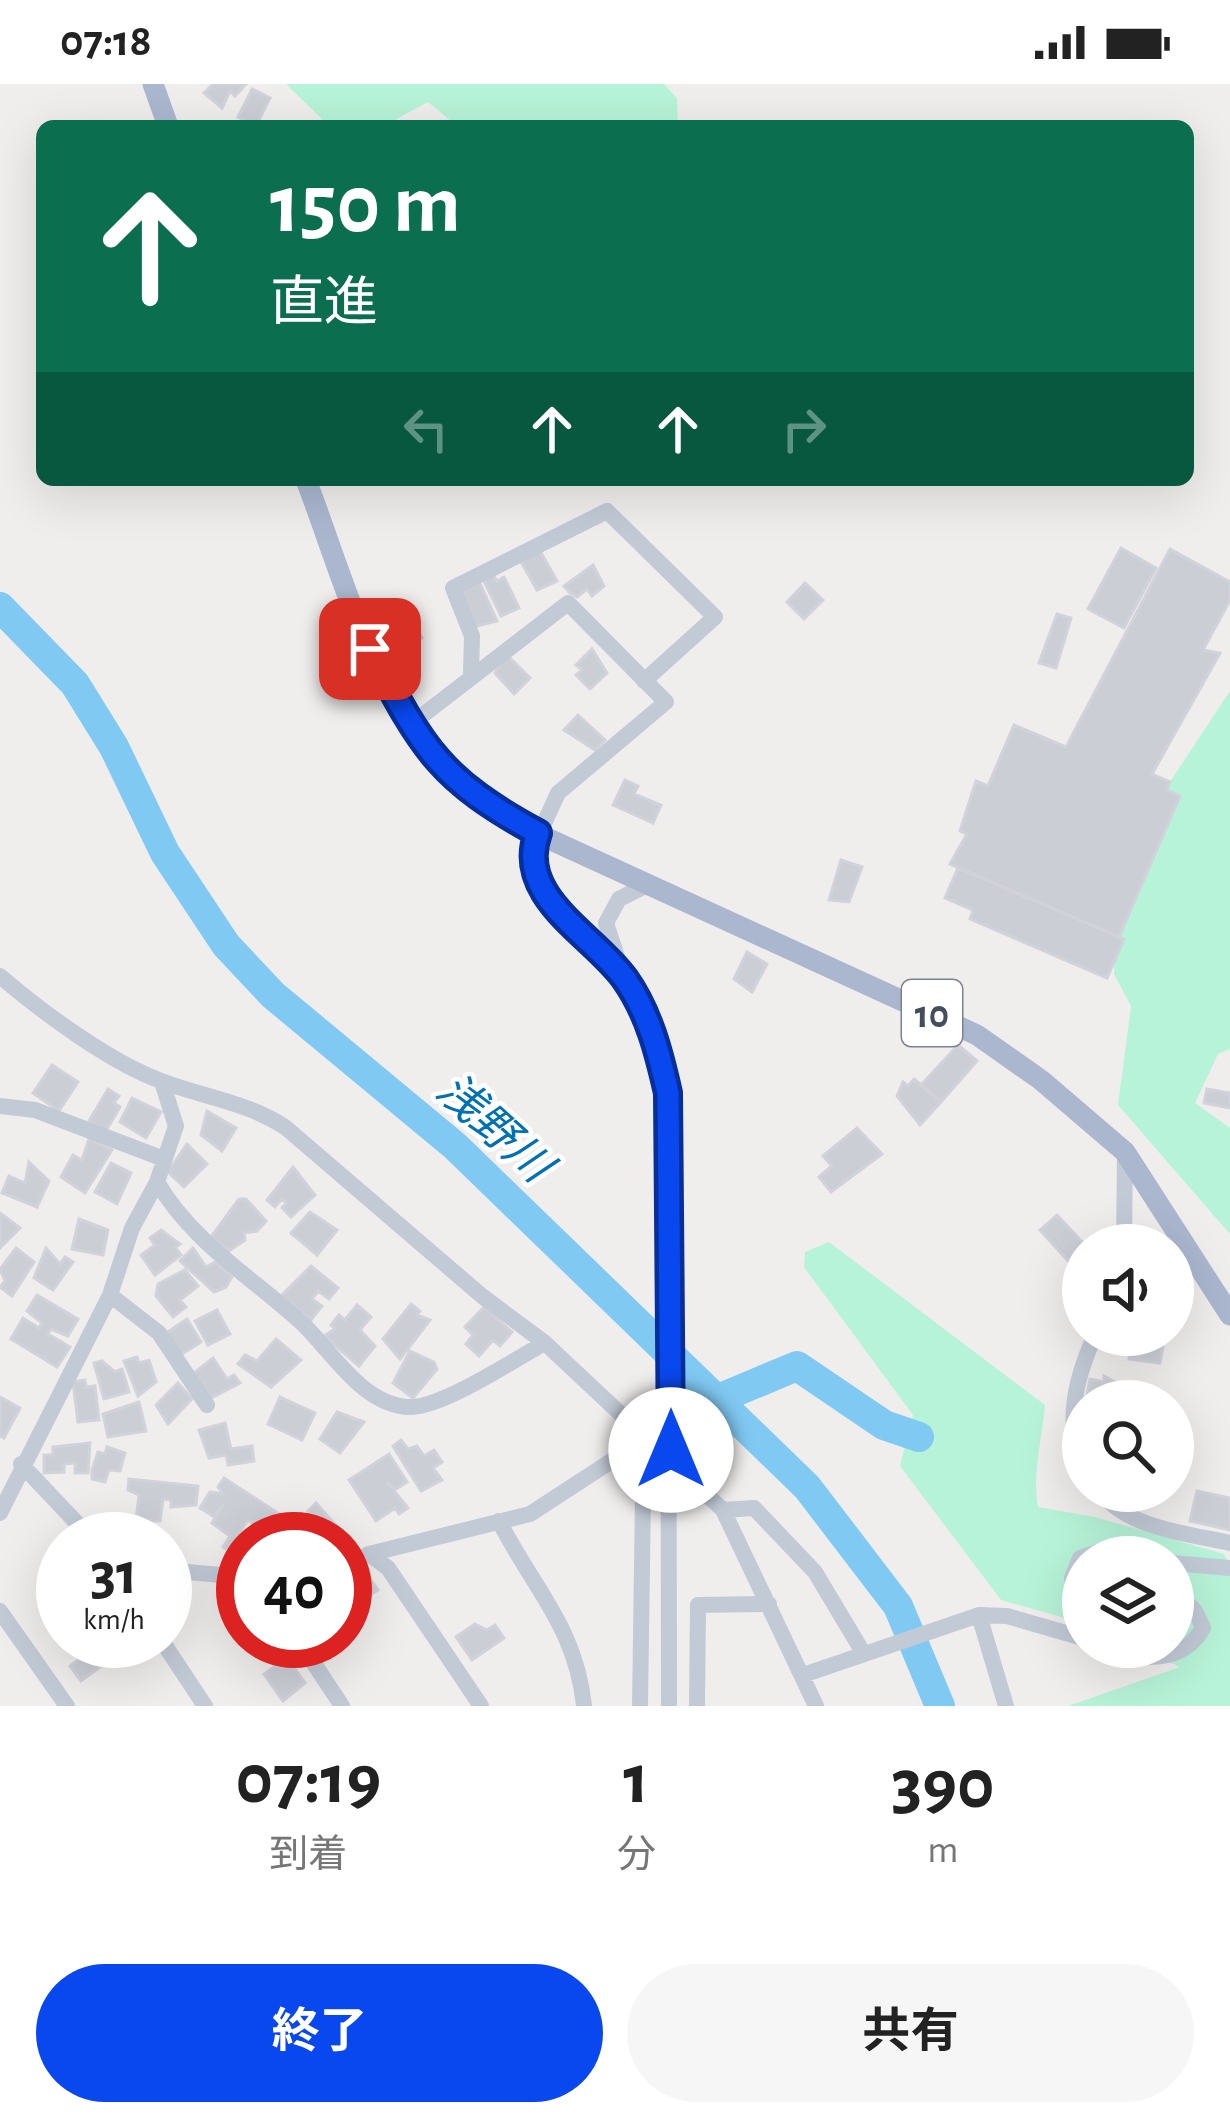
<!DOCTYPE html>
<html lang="ja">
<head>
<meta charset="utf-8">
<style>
  body { margin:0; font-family:"Alegreya Sans","Noto Sans JP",sans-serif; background:#f6f6f6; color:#222; height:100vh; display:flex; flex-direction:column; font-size:45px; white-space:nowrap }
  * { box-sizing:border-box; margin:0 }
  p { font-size:39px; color:#767676 }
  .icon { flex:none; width:66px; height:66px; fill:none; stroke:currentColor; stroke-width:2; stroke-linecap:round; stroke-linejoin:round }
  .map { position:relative; height:1622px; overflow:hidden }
  .panel { display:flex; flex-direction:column; background:#fff; flex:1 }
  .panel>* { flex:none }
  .guide { position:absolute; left:36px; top:36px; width:1158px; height:366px; border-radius:18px; box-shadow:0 12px 48px #0002; background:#0b6e4f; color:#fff; overflow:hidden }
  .fabs { position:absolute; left:1062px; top:1140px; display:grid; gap:24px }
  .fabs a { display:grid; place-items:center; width:132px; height:132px; border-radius:50%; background:#fff; box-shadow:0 12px 48px #0002; font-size:60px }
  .speed { position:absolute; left:36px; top:1428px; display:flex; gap:24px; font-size:60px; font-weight:700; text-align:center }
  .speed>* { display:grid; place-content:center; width:156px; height:156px; border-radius:50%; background:#fff; box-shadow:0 12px 48px #0002; line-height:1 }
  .speed small { font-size:30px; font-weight:400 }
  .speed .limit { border:18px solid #d22; background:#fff; color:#111 }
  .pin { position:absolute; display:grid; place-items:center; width:102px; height:102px; color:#fff; margin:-51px; border-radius:24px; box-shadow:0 6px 18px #0006 }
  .me { position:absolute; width:132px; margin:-66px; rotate:0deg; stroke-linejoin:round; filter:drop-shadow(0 0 9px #0008) }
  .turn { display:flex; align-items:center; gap:42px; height:252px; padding:0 36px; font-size:54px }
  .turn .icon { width:156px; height:156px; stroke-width:2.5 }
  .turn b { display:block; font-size:84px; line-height:102px }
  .lanes { display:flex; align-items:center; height:114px; padding:0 36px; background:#0003; justify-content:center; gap:60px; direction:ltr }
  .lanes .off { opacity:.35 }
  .eta { display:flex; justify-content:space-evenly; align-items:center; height:204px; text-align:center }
  .eta b { font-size:72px; font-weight:700; line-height:84px }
  .button { display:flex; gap:24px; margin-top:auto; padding:24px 36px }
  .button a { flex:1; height:138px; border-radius:72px; background:#0948ee; color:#fff; font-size:48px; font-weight:700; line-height:138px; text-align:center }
  .button a+a { background:#f6f6f6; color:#222 }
  .status { display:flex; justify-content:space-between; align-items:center; height:84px; padding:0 60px; background:#fff; direction:ltr }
  .status svg { height:33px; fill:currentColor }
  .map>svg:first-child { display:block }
  .green { fill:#b7f3d8 }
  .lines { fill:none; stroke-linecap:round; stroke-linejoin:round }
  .river { stroke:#80c9f3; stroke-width:30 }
  .building { fill:#ccced6; stroke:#d1d2da; stroke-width:3 }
  .minor { stroke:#c2cad6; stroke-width:16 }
  .major { stroke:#aab7cf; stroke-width:21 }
  .route-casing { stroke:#062f9b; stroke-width:30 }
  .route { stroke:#0948ee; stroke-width:21 }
  .labels { text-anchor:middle; stroke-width:9; stroke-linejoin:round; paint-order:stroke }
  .shield { fill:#fff; stroke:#7c828d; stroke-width:3 }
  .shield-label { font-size:39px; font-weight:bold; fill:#444d5c }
  .water-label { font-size:45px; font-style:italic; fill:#0071b3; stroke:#fff }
</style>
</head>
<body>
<div class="status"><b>07:18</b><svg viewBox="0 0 49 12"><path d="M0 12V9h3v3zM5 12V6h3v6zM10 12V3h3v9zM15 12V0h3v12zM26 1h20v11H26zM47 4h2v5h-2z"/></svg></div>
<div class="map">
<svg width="1230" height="1622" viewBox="0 0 1230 1622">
  <rect width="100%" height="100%" fill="#f0eeed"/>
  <path class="green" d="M 286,0 L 664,0 L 677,14 L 678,42 L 457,42 L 428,18 L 384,42 L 329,42 Z
    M 1230,607 L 1230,965 L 1218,970 L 1195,1019 L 1230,1044 L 1230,1150 L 1118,1021 L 1131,922 L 1114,890 L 1115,857 L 1164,707 Z
    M 829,1158 L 1045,1321 C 1042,1357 1032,1388 1038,1423 L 1095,1433 L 1224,1470 L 1230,1482 L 1230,1622 L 1068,1622 L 1180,1583 L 1137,1563 L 1173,1563 L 1173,1473 L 1083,1473 L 1083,1539 L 1001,1516 L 900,1382 L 913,1331 L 804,1183 L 805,1168 Z"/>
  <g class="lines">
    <path class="river" d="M 0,523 L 75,600 L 114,663 L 165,769 L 226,861 L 273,911 L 455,1062 L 807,1403 L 898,1522 L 940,1622
      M 718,1315 L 797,1282 L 884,1341 L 919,1353"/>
  </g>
  <path class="building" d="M 213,0 L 246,0 L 235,12 L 230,7 L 222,24 L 204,9 Z
    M 252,5 L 270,14 L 256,42 L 238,33 Z
    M 1121,464 L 1156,484 L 1124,544 L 1088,525 Z
    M 539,465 L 557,497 L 537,506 L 520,476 Z
    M 1170,465 L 1230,498 L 1230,516 L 1203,566 L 1220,569 L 1152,690 L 1170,698 L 1167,706 L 1180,712 L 1119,853 L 950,780 L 967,750 L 960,747 L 976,697 L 988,702 L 1014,641 L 1066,663 Z
    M 593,481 L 604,502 L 592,512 L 587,505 L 577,513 L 570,509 L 564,502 Z
    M 492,489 L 497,497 L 504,493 L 519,524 L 501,532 L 482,493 Z
    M 478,495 L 497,537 L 469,544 L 459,508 Z
    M 805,499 L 823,516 L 804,535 L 787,518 Z
    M 1057,530 L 1071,534 L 1056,584 L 1039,579 Z
    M 412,538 L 422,554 L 415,558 L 419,565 L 401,576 L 389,552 Z
    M 592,565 L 607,589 L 590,605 L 576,591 L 582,586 L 576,581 Z
    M 506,570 L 530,594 L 514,610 L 495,589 Z
    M 578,631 L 605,656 L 595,666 L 564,646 Z
    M 625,696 L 638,702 L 634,710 L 661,721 L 653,739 L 613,721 Z
    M 841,776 L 862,783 L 849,818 L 829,816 Z
    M 958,784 L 1124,855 L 1107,894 L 970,835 L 973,826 L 945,814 Z
    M 747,868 L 767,880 L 752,908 L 734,895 Z
    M 958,961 L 977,977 L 941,1018 L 921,1001 Z
    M 52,981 L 78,998 L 59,1027 L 33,1009 Z
    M 914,995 L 941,1018 L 920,1041 L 897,1012 L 903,998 L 908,1002 Z
    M 108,1005 L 119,1012 L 114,1019 L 120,1023 L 106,1047 L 89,1037 Z
    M 1207,1005 L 1230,1009 L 1230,1024 L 1204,1019 Z
    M 132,1014 L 161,1028 L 146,1054 L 120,1038 Z
    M 207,1027 L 236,1044 L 222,1067 L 201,1051 Z
    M 857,1044 L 882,1070 L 831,1108 L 819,1093 L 832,1082 L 823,1072 Z
    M 89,1055 L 112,1066 L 85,1109 L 61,1093 L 73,1071 L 82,1076 Z
    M 187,1060 L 207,1080 L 184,1103 L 168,1088 Z
    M 29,1078 L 49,1097 L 37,1123 L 2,1109 L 9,1092 L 25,1099 Z
    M 111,1079 L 131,1089 L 117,1120 L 95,1108 Z
    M 293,1083 L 315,1111 L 291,1133 L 282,1124 L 286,1119 L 282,1115 L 275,1123 L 267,1116 Z
    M 239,1115 L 246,1115 L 266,1137 L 257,1147 L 244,1149 L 245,1156 L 229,1167 L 211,1153 Z
    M 310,1128 L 337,1146 L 317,1171 L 291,1149 Z
    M 0,1129 L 20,1144 L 0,1164 Z
    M 1057,1131 L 1085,1161 L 1070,1179 L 1040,1146 Z
    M 79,1135 L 108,1146 L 103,1171 L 72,1165 Z
    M 161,1146 L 180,1160 L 175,1163 L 181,1171 L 155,1191 L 141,1171 L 155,1161 L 150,1154 Z
    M 16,1164 L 34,1178 L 12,1212 L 0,1203 L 5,1197 L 0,1185 Z
    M 46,1164 L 60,1180 L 65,1173 L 73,1178 L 53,1206 L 34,1194 Z
    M 193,1164 L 206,1183 L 215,1178 L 232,1193 L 226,1203 L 214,1208 L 180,1177 Z
    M 311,1182 L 338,1204 L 329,1215 L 318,1207 L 312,1215 L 322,1222 L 311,1236 L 281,1212 Z
    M 185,1186 L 198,1202 L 180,1216 L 186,1223 L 173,1233 L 156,1212 L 158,1200 Z
    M 37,1211 L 78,1235 L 68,1252 L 51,1245 L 48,1250 L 70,1263 L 57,1283 L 11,1255 L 23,1234 L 39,1244 L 42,1239 L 27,1227 Z
    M 411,1220 L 420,1227 L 417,1231 L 430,1236 L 400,1275 L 383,1255 Z
    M 357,1221 L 371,1233 L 360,1246 L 375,1262 L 359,1282 L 324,1252 L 335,1245 L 331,1241 L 339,1231 L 345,1236 Z
    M 484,1223 L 512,1248 L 500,1262 L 493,1256 L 479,1272 L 466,1260 L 473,1251 L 465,1243 Z
    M 217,1226 L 230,1250 L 208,1261 L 195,1237 Z
    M 187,1235 L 201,1258 L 179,1272 L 165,1250 Z
    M 1133,1251 L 1165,1251 L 1160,1279 L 1129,1275 Z
    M 276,1255 L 301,1276 L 271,1303 L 238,1280 L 245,1271 L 257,1277 Z
    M 410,1267 L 434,1278 L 437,1285 L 413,1314 L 393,1299 Z
    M 137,1273 L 139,1279 L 149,1276 L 156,1298 L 138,1312 L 124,1277 Z
    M 213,1274 L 227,1295 L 234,1291 L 240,1299 L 211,1314 L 194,1289 Z
    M 102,1277 L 115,1288 L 122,1285 L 129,1308 L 104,1315 L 94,1279 Z
    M 1104,1292 L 1121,1301 L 1118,1317 L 1086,1317 L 1090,1295 L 1104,1298 Z
    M 85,1296 L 86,1303 L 95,1302 L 99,1336 L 78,1338 L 73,1298 Z
    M 178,1299 L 192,1315 L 168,1340 L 156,1321 Z
    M 0,1313 L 20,1324 L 4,1354 L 0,1352 Z
    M 280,1313 L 315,1329 L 302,1356 L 268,1340 Z
    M 139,1318 L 146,1347 L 108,1353 L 103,1330 Z
    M 337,1328 L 364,1338 L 340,1369 L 320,1355 Z
    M 225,1339 L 231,1365 L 252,1362 L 254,1377 L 228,1381 L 226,1371 L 209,1374 L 199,1346 Z
    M 401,1356 L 408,1365 L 417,1362 L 424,1372 L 434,1366 L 442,1378 L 433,1384 L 442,1396 L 421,1407 L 393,1362 Z
    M 90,1359 L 88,1389 L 75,1389 L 75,1379 L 64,1380 L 64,1388 L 44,1389 L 44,1371 L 53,1371 L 53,1363 Z
    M 107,1363 L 125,1369 L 120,1387 L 109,1386 L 105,1398 L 92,1395 L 92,1386 L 98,1368 L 105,1370 Z
    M 389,1370 L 407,1398 L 396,1405 L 387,1398 L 408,1424 L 399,1430 L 395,1424 L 376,1437 L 349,1396 Z
    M 224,1394 L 307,1448 L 302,1455 L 277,1455 L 248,1436 L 237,1452 L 243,1457 L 241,1475 L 223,1463 L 230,1452 L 212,1439 L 224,1420 L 213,1432 L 200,1424 L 210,1408 L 223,1410 L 218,1403 Z
    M 129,1395 L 198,1402 L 196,1421 L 171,1423 L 171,1416 L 163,1415 L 160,1437 L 136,1436 L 139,1411 L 128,1406 Z
    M 1197,1407 L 1230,1414 L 1230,1446 L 1190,1437 Z
    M 316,1419 L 358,1466 L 351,1473 L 345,1455 L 334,1455 L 308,1427 Z
    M 365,1488 L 378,1506 L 355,1522 L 345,1498 Z
    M 475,1540 L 487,1546 L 495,1541 L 504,1554 L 472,1576 L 456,1553 Z
    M 98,1561 L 111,1575 L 81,1597 L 70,1582 Z
    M 287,1574 L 305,1599 L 283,1617 L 264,1590 Z"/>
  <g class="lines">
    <path class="minor" d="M 471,588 L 472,552 L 453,504 L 607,427 L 715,533 L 644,597
      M 410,641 L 568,519 L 666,618 L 558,709 L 531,768 L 536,792 L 553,817 L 624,892 L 656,954 L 668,1009 L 669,1622
      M 622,888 L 606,839 L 619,815 L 649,800
      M 0,892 C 42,928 112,980 164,998 C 207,1014 246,1018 285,1043 L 482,1212 L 545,1259 L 723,1426 L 816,1622
      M 0,1022 L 35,1026 L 164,1075
      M 157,1098 C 193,1159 252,1193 303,1240 C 333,1269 364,1323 411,1323 C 445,1322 513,1276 545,1259
      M 1124,1161 L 1125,1069
      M 110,1211 L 159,1249 L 207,1321
      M 21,1380 L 92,1455
      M 1083,1384 C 1064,1339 1076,1293 1095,1251
      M 1099,1407 C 1129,1445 1185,1449 1230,1459
      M 723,1426 L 754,1424 L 815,1488 L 864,1570
      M 0,1429 L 110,1211 L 132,1144 L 157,1098 L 176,1042 L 162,998
      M 499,1437 C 533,1504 576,1543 584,1622
      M 369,1470 L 388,1484 L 481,1622
      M 1173,1479 L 1230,1484
      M 345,1482 L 369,1470 L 530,1430 L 616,1374 L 643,1411 L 640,1622
      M 165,1486 L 243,1493
      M 1083,1518 L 1076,1515 L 1072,1494 L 1080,1474 L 1109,1464 L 1137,1473
      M 0,1527 L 67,1622
      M 979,1531 L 1006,1622
      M 162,1557 L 205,1622
      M 299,1557 L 342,1622
      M 1105,1563 C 1139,1577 1183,1580 1203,1544 C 1196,1526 1192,1519 1173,1515
      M 803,1591 L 979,1531 L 1007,1532 L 1083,1554
      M 697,1622 L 698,1521 L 769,1520"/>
    <path class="major" d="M 153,0 L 168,42
      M 306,396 C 339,481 375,616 439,682 C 467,712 502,730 538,750 L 977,951 L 1041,996 L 1125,1068 L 1230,1231"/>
  </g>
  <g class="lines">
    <g class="route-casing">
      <path id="route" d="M 370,565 C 423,664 437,694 538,749 C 514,813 594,851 625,895 C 649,929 659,969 668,1009 L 671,1366"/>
    </g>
    <use href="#route" class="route"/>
  </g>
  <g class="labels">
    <rect class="shield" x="902" y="896" width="60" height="66" rx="9"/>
    <g class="shield-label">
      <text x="932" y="943">10</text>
    </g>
    <g class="water-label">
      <text transform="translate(495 1043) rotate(42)" y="16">浅野川</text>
    </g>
  </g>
</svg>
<div class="fabs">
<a><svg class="icon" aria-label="sound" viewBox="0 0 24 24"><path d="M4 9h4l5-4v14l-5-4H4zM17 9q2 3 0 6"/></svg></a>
<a><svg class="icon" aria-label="search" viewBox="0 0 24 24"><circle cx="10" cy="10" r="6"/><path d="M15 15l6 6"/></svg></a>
<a><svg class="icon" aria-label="layers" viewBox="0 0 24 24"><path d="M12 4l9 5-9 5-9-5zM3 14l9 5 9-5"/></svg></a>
</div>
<div class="speed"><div>31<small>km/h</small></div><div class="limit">40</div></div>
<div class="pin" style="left:370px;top:565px;background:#d93025"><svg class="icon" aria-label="arrive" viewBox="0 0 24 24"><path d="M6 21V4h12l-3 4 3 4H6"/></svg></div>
<svg class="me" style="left:671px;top:1366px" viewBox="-20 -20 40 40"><circle r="19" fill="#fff"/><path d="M0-13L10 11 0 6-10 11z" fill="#0948ee"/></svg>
<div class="guide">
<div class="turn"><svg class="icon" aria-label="ahead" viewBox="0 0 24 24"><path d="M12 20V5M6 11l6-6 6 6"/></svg><div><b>150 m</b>直進</div></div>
<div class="lanes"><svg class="icon off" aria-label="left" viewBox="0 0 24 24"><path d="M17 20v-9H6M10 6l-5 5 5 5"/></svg><svg class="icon" aria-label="ahead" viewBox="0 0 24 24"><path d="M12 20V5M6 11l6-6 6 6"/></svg><svg class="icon" aria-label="ahead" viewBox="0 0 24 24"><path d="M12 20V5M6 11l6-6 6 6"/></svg><svg class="icon off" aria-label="right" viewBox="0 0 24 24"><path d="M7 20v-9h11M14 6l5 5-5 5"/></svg></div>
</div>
</div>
<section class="panel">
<div class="eta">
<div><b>07:19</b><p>到着</p></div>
<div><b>1</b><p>分</p></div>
<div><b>390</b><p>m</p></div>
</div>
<div class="button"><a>終了</a><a>共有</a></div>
</section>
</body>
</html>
